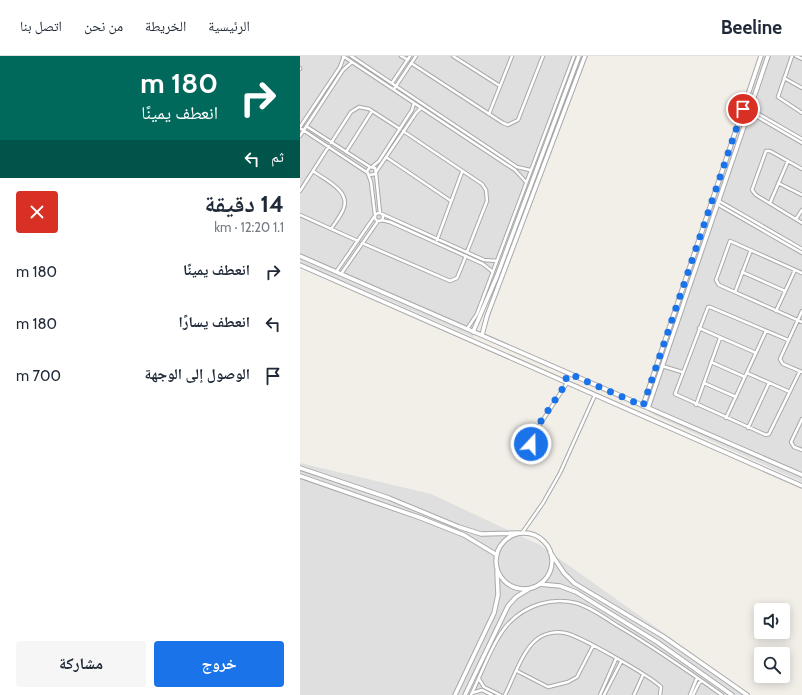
<!DOCTYPE html>
<html lang="ar">
<head>
<meta charset="utf-8">
<style>
  body { margin:0; font-family:Cabin,"Noto Naskh Arabic",sans-serif; background:#f6f6f7; color:#1f2937; direction:rtl; height:100vh; display:flex; flex-direction:column; font-size:15px; white-space:nowrap }
  * { box-sizing:border-box; margin:0 }
  p { font-size:13px; color:#747a83 }
  .icon { flex:none; width:22px; height:22px; fill:none; stroke:currentColor; stroke-width:2; stroke-linecap:round; stroke-linejoin:round }
  .map { position:relative; flex:1; overflow:hidden; direction:ltr }
  .sheet { display:flex; flex-direction:column; background:#fff; width:300px }
  .sheet>* { flex:none }
  .banner { background:#00695c; color:#fff; overflow:hidden }
  .controls { position:absolute; left:454px; top:547px; display:grid; gap:8px }
  .controls a { display:grid; place-items:center; width:36px; height:36px; border-radius:4px; background:#fff; box-shadow:0 2px 10px #0003; font-size:20px }
  .pin { position:absolute; display:grid; place-items:center; width:34px; height:34px; color:#fff; margin:-17px; border:2px solid #fff; border-radius:50%; box-shadow:0 1px 4px #0007 }
  .me { position:absolute; width:44px; margin:-22px; rotate:21deg; stroke-linejoin:round; filter:drop-shadow(0 0 3px #0008) }
  .turn { display:flex; align-items:center; gap:14px; height:84px; padding:0 16px; font-size:18px }
  .turn .icon { width:52px; height:52px; stroke-width:2.5 }
  .turn b { display:block; font-size:28px; line-height:34px }
  .then { display:flex; align-items:center; height:38px; padding:0 16px; background:#0003; gap:8px; font-size:15px }
  .round { display:grid; place-items:center; flex:none; width:42px; height:42px; border-radius:4px; background:#f6f6f7 }
  .headline { display:flex; align-items:center; justify-content:space-between; height:68px; padding:0 16px }
  h1 { font-size:24px; font-weight:800; line-height:30px }
  .cta { display:flex; gap:8px; margin-top:auto; padding:8px 16px }
  .cta a { flex:1; height:46px; border-radius:4px; background:#1a73e8; color:#fff; font-size:16px; font-weight:800; line-height:46px; text-align:center }
  .cta a+a { background:#f6f6f7; color:#1f2937 }
  ul { padding:0; list-style:none }
  li { display:flex; align-items:center; gap:12px; height:52px; padding:0 16px }
  li div { flex:1 }
  li b { display:block; font-size:15px }
  li em { font-style:normal }
  header { display:flex; align-items:center; gap:24px; box-sizing:border-box; height:56px; padding:0 20px; background:#fff; border-bottom:1px solid #e0e1e3 }
  header strong { font-size:19px }
  nav { display:flex; gap:22px; margin-inline-start:auto; font-size:14px }
  main { display:flex; flex:1; min-height:0 }
  .map>svg:first-child { display:block }
  .residential { fill:#e0dfdf }
  .lines { fill:none; stroke-linecap:round; stroke-linejoin:round }
  .minor-casing { stroke:#a9a9a9; stroke-width:4.5 }
  .tertiary-casing { stroke:#a9a9a9; stroke-width:5.5 }
  .minor { stroke:#fff; stroke-width:2.5 }
  .tertiary { stroke:#fff; stroke-width:3.5 }
  .route { stroke:#1a73e8; stroke-width:7; stroke-dasharray:0 12.6 }
</style>
</head>
<body>
<header>
<strong>Beeline</strong>
<nav><a>الرئيسية</a><a>الخريطة</a><a>من نحن</a><a>اتصل بنا</a></nav>
</header>
<main>
<div class="map">
<svg width="502" height="639" viewBox="0 0 502 639">
  <rect width="100%" height="100%" fill="#f2efe9"/>
  <path class="residential" d="M 0,0 L 281,0 L 173,281 L 0,206 Z
    M 464,0 L 502,0 L 502,426 L 354,359 L 348,354 L 346,347 Z
    M 0,407 L 131,438 L 240,489 L 451,639 L 0,639 Z"/>
  <g class="lines">
    <g class="minor-casing">
      <path id="minor" d="M 43,0 L 215,114 L 226,126
        M 51,0 L 217,111 L 230,114
        M 101,0 L 108,4
        M 153,0 L 200,30
        M 492,0 L 478,41 L 502,57
        M 496,0 L 502,3
        M 111,7 L 203,67 L 208,69 L 218,64 L 243,0
        M 0,12 L 0,13
        M 484,22 L 502,32
        M 92,27 L 110,0
        M 94,33 L 116,0
        M 450,53 L 502,83
        M 449,56 L 502,87
        M 189,58 L 212,0
        M 6,70 L 70,111
        M 0,71 L 40,11 L 44,0
        M 0,72 L 68,117
        M 103,75 L 182,128 L 186,134 L 187,145 L 167,196
        M 0,80 L 43,14 L 52,6
        M 31,87 L 51,56 L 59,51 L 69,53 L 100,73
        M 46,96 L 72,55
        M 86,101 L 151,145
        M 72,111 L 79,105 L 112,54 L 114,47
        M 502,113 L 470,95 L 466,95 L 452,134 L 456,139 L 502,167
        M 13,115 C 25,124 52,135 43,154 C 40,161 35,167 31,173
        M 76,116 L 116,57 L 121,52
        M 76,118 L 80,157
        M 69,119 L 76,118 L 75,112 L 70,111 L 67,115 L 71,126 L 75,159
        M 478,127 L 502,139
        M 0,135 L 29,90
        M 419,145 L 502,193
        M 470,147 L 488,105
        M 417,148 L 502,197
        M75 161a4 4 0 1 1 8 0a4 4 0 1 1-8 0Z
        M 82,158 L 184,204 L 197,205
        M 0,159 L 58,185
        M 496,163 L 502,154
        M 81,164 L 90,166 L 183,208 L 193,216
        M 137,184 L 162,116
        M 62,187 L 150,225 L 157,222 L 166,200
        M 36,216 L 74,161
        M 442,216 L 485,235
        M 502,217 L 430,185 L 416,224 L 419,229 L 502,266
        M 41,218 L 78,165
        M 435,236 L 451,194
        M 476,255 L 495,214
        M 502,255 L 480,303 L 483,308 L 502,316
        M 399,272 L 456,297
        M 167,273 L 177,258 L 274,0
        M 488,284 L 410,251 L 408,251 L 375,338 L 466,379 L 469,378 L 500,315
        M 411,306 L 445,321
        M 362,310 L 382,316
        M 447,317 L 490,336
        M 404,327 L 436,341
        M 396,349 L 420,282
        M 426,362 L 466,275
        M 502,363 L 491,386 L 494,391 L 502,394
        M 448,372 L 469,327
        M 228,403 L 237,373 L 267,327
        M 222,477 L 243,447 L 260,417 L 295,339
        M 217,615 L 248,631 L 268,626 L 277,621 L 293,590
        M 179,623 L 184,631 L 200,639
        M 172,637 L 182,634 L 192,639
        M 171,639 C 181,619 194,582 209,567 C 226,549 252,541 276,547 C 291,551 305,562 318,570 C 354,591 388,615 422,639
        M 205,639 C 213,623 223,594 236,584 C 244,577 256,575 265,577 C 280,580 350,620 361,631 L 360,639
        M 300,639 L 316,603
        M 304,639 L 321,606
        M 334,639 L 343,619
        M 390,639 L 397,622
        M 393,639 L 399,627 L 402,625"/>
    </g>
    <g class="tertiary-casing">
      <path id="tertiary" d="M 0,200 L 502,419
        M 0,209 L 502,430
        M 173,276 L 197,220 L 279,0
        M 182,279 L 187,260 L 285,0
        M 343,350 L 461,0
        M 348,352 L 468,0
        M 0,412 L 89,442 L 159,471 L 181,478 L 219,477
        M 0,420 L 121,462 L 164,479 L 197,499
        M196 505a28 28 0 1 1 56 0a28 28 0 1 1-56 0Z
        M 250,496 L 264,517 L 274,527 L 364,581 L 447,639
        M 239,528 L 260,530 L 276,536 L 357,586 L 432,639
        M 155,639 L 194,557 L 198,539 L 197,515
        M 165,639 L 208,550 L 216,541 L 229,533"/>
    </g>
    <use href="#minor" class="minor"/>
    <use href="#tertiary" class="tertiary"/>
  </g>
  <g class="lines">
    <path class="route" d="M 231,388 L 239,368 L 267,326 L 266,322 L 270,318 L 343,350 L 443,53"/>
  </g>
</svg>
<div class="controls">
<a><svg class="icon" aria-label="sound" viewBox="0 0 24 24"><path d="M4 9h4l5-4v14l-5-4H4zM17 9q2 3 0 6"/></svg></a>
<a><svg class="icon" aria-label="search" viewBox="0 0 24 24"><circle cx="10" cy="10" r="6"/><path d="M15 15l6 6"/></svg></a>
</div>
<div class="pin" style="left:443px;top:53px;background:#d93025"><svg class="icon" aria-label="arrive" viewBox="0 0 24 24"><path d="M6 21V4h12l-3 4 3 4H6"/></svg></div>
<svg class="me" style="left:231px;top:388px" viewBox="-20 -20 40 40"><circle r="17" fill="#1a73e8" stroke="#fff" stroke-width="3"/><path d="M0-11L8 9 0 5-8 9z" fill="#fff"/></svg>
</div>
<section class="sheet">
<div class="banner">
<div class="turn"><svg class="icon" aria-label="right" viewBox="0 0 24 24"><path d="M7 20v-9h11M14 6l5 5-5 5"/></svg><div><b>180 m</b>انعطف يمينًا</div></div>
<div class="then">ثم<svg class="icon" aria-label="left" viewBox="0 0 24 24"><path d="M17 20v-9H6M10 6l-5 5 5 5"/></svg></div>
</div>
<div class="headline"><div><h1>14 دقيقة</h1><p>1.1 km · 12:20</p></div><a class="round" style="background:#d93025;color:#fff"><svg class="icon" aria-label="close" viewBox="0 0 24 24"><path d="M6 6l12 12M18 6L6 18"/></svg></a></div>
<ul>
<li><svg class="icon" aria-label="right" viewBox="0 0 24 24"><path d="M7 20v-9h11M14 6l5 5-5 5"/></svg><div><b>انعطف يمينًا</b></div><em>180 m</em></li>
<li><svg class="icon" aria-label="left" viewBox="0 0 24 24"><path d="M17 20v-9H6M10 6l-5 5 5 5"/></svg><div><b>انعطف يسارًا</b></div><em>180 m</em></li>
<li><svg class="icon" aria-label="arrive" viewBox="0 0 24 24"><path d="M6 21V4h12l-3 4 3 4H6"/></svg><div><b>الوصول إلى الوجهة</b></div><em>700 m</em></li>
</ul>
<div class="cta"><a>خروج</a><a>مشاركة</a></div>
</section>
</main>
</body>
</html>
